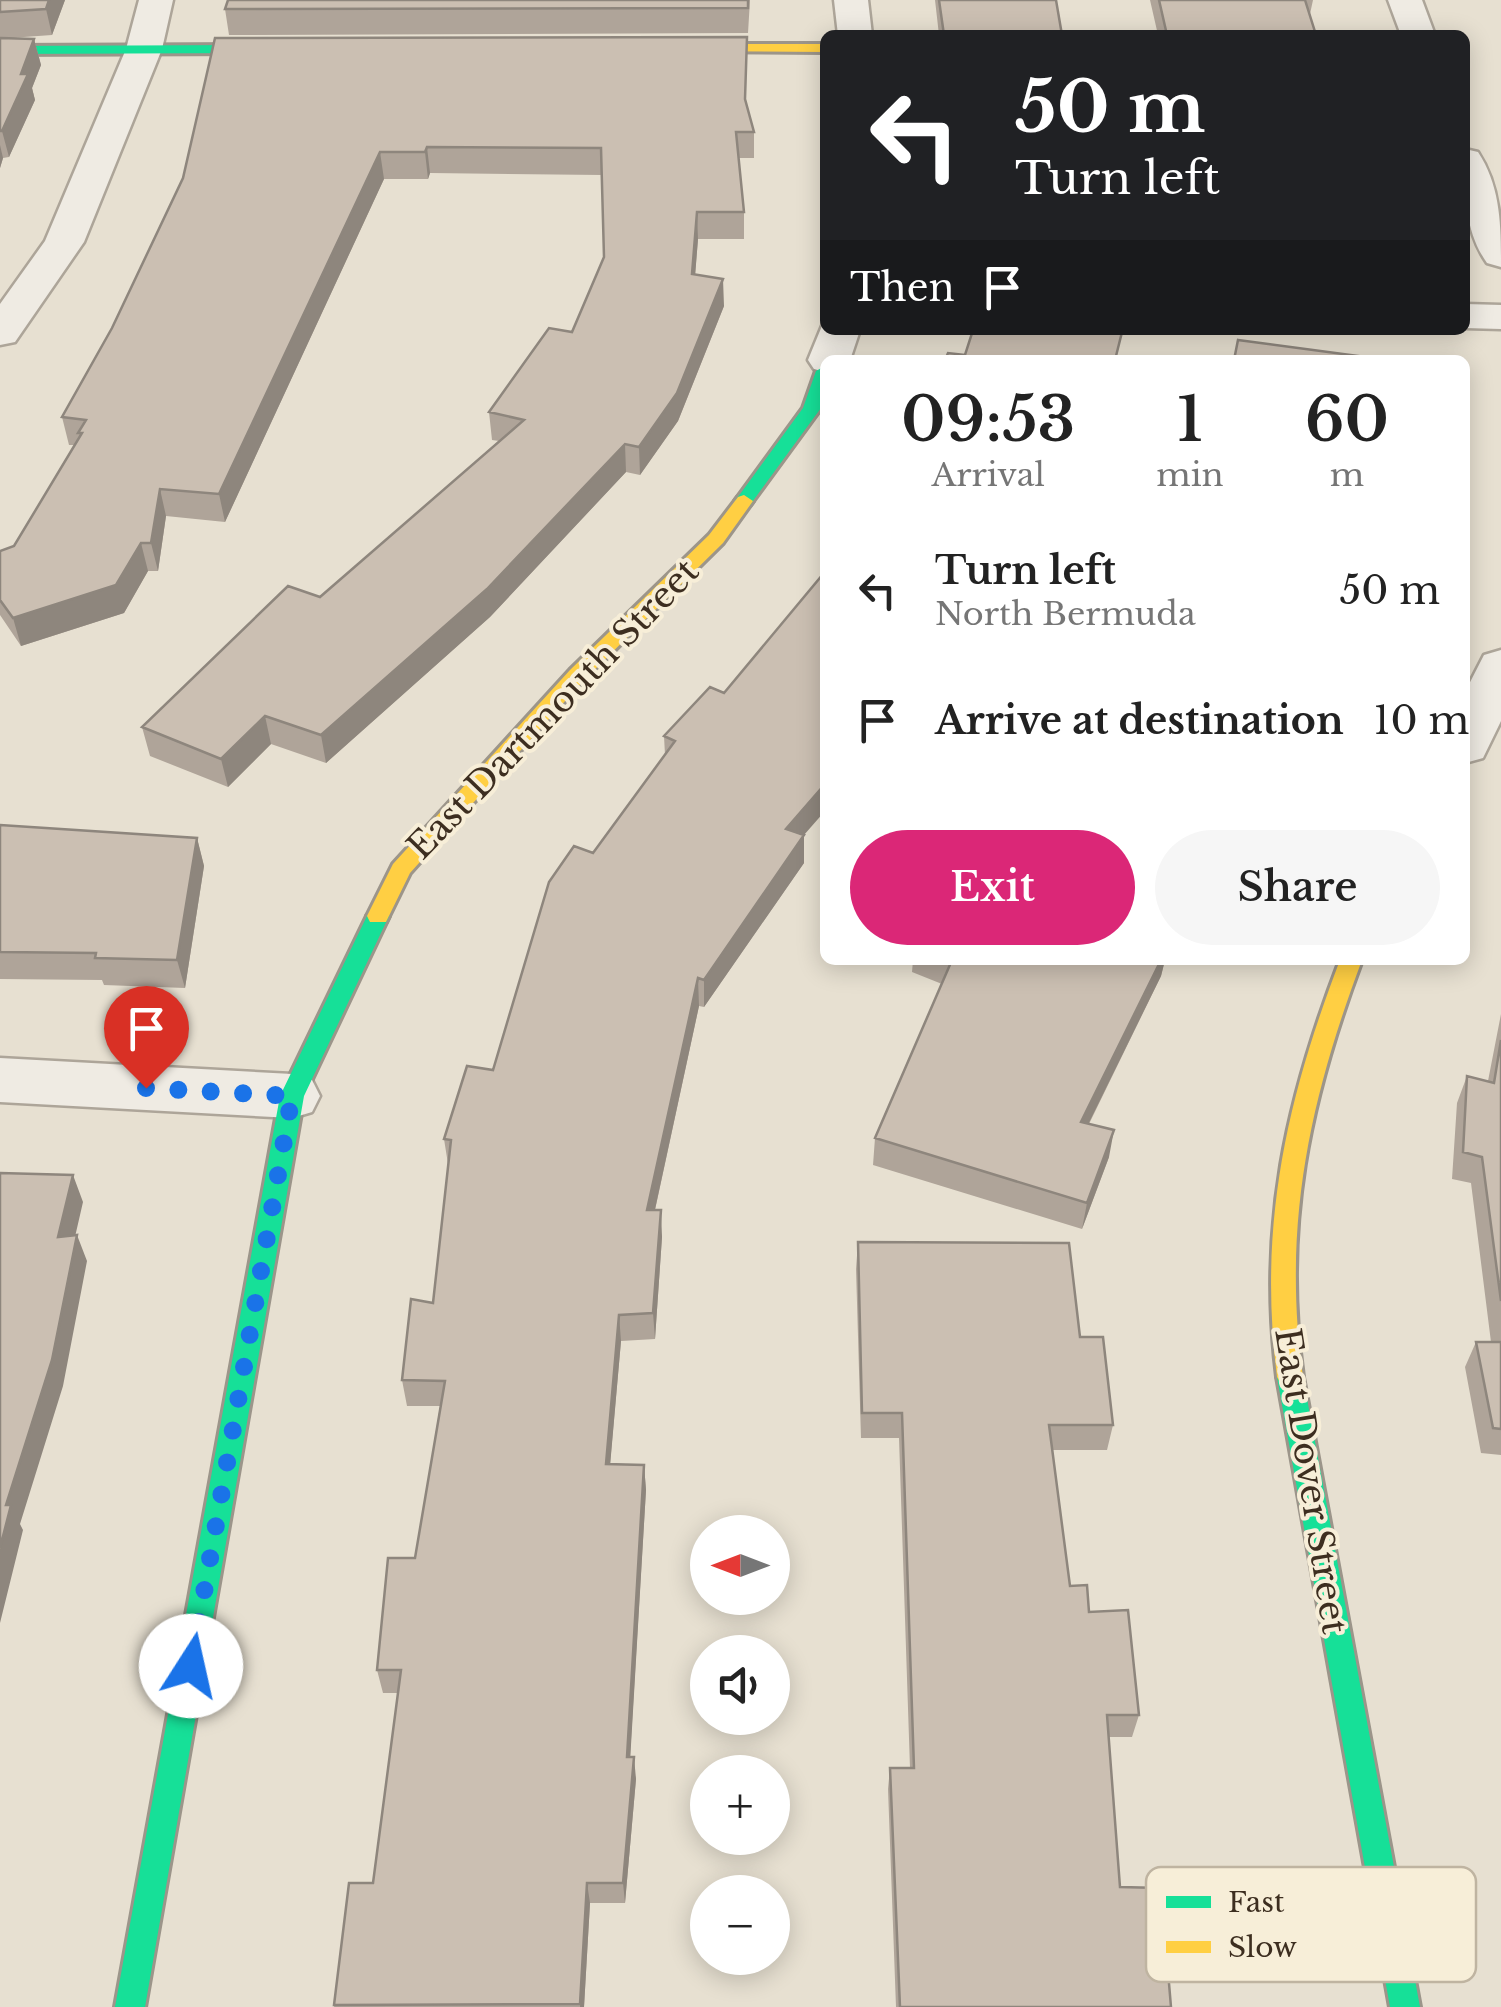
<!DOCTYPE html>
<html lang="en">
<head>
<meta charset="utf-8">
<style>
  body { margin:0; font-family:"Libre Baskerville",serif; background:#f6f6f6; color:#222; height:100vh; display:flex; flex-direction:column; font-size:38px; white-space:nowrap }
  * { box-sizing:border-box; margin:0 }
  p { font-size:32px; color:#767676 }
  .icon { flex:none; width:55px; height:55px; fill:none; stroke:currentColor; stroke-width:2; stroke-linecap:round; stroke-linejoin:round }
  .map { position:relative; flex:1; overflow:hidden }
  .drawer { position:absolute; left:820px; top:355px; width:650px; height:610px; display:flex; flex-direction:column; background:#fff; border-radius:15px; box-shadow:0 5px 25px #0003 }
  .drawer>* { flex:none }
  .guide { position:absolute; left:820px; top:30px; width:650px; height:305px; border-radius:15px; box-shadow:0 5px 25px #0003; background:#202124; color:#fff; overflow:hidden }
  .needle { width:65px; rotate:270deg }
  .buttons { position:absolute; left:690px; top:1515px; display:grid; gap:20px }
  .buttons a { display:grid; place-items:center; width:100px; height:100px; border-radius:50%; background:#fff; box-shadow:0 5px 25px #0003; font-size:50px }
  .pin { position:absolute; display:grid; place-items:center; width:85px; height:85px; color:#fff; margin:-102px -42px; border-radius:50% 50% 50% 0; rotate:-45deg; box-shadow:0 0 10px #0007 }
  .pin .icon { rotate:45deg }
  .me { position:absolute; width:110px; margin:-55px; rotate:10deg; stroke-linejoin:round; filter:drop-shadow(0 0 8px #0008) }
  .turn { display:flex; align-items:center; gap:35px; height:210px; padding:0 30px; font-size:45px }
  .turn .icon { width:130px; height:130px; stroke-width:2.5 }
  .turn b { display:block; font-size:70px; line-height:85px }
  .then { display:flex; align-items:center; height:95px; padding:0 30px; background:#0003; gap:20px; font-size:38px }
  .eta { display:flex; justify-content:space-evenly; align-items:center; height:170px; text-align:center }
  .eta b { font-size:60px; font-weight:600; line-height:70px }
  .action { display:flex; gap:20px; margin-top:auto; padding:20px 30px }
  .action a { flex:1; height:115px; border-radius:60px; background:#db2777; color:#fff; font-size:40px; font-weight:600; line-height:115px; text-align:center }
  .action a+a { background:#f6f6f6; color:#222 }
  ul { padding:0; list-style:none }
  li { display:flex; align-items:center; gap:30px; height:130px; padding:0 30px }
  li div { flex:1 }
  li b { display:block; font-size:38px }
  li em { font-style:normal }
  .map>svg:first-child { display:block }
  .lines { fill:none; stroke-linecap:round; stroke-linejoin:round }
  .street-casing { stroke:#ada599; stroke-width:5 }
  .fast-casing { stroke:#9c958a; stroke-width:6 }
  .slow-casing { stroke:#9c958a; stroke-width:6 }
  .street { fill:#efebe3; fill-rule:evenodd }
  .fast { fill:#16e098; fill-rule:evenodd }
  .slow { fill:#ffcf43; fill-rule:evenodd }
  .wall { fill:#afa499 }
  .shaded-wall { fill:#8e867d }
  .building { fill:#cbbfb2; stroke:#8e867d; stroke-width:2.5 }
  .route { stroke:#1a73e8; stroke-width:18; stroke-dasharray:0 32.4 }
  .labels { text-anchor:middle; stroke-width:8; stroke-linejoin:round; paint-order:stroke }
  .street-label { font-size:35px; fill:#3d2e20; stroke:#f7eed8 }
  .key { fill:#f7eed8; stroke:#bfb4a1; stroke-width:2.5 }
  .key-label { font-size:28px; fill:#3d2e20 }
</style>
</head>
<body>
<div class="map">
<svg width="1501" height="2007" viewBox="0 0 1501 2007">
  <rect width="100%" height="100%" fill="#e7e0d1"/>
  <g class="lines">
    <g class="street-casing">
      <path id="street" d="M 139,0 L 173,0 L 162,49 L 84,242 L 15,342 L 0,345 L 0,304 L 45,241 L 126,49 Z
        M 834,0 L 868,0 L 872,35 L 838,35 Z
        M 1388,0 L 1422,0 L 1435,35 L 1401,35 Z
        M 1465,149 L 1478,152 C 1501,187 1501,226 1501,267 L 1487,263 C 1463,229 1465,189 1465,149 Z
        M 1465,304 L 1501,305 L 1501,329 L 1465,328 Z
        M 824,321 L 825,330 L 860,330 L 850,360 L 825,360 L 825,372 L 814,369 L 808,360 Z
        M 1501,650 L 1501,721 L 1483,758 L 1465,763 L 1465,692 L 1484,655 Z
        M 0,1058 L 292,1074 L 312,1080 L 320,1096 L 312,1112 L 292,1118 L 0,1102 Z"/>
    </g>
    <g class="fast-casing">
      <path id="fast" d="M 0,46 L 287,45 L 294,49 L 287,53 L 0,54 Z
        M 825,366 L 825,396 L 821,408 L 750,505 L 738,505 L 735,501 L 803,408 L 816,371 Z
        M 378,908 L 389,916 L 304,1096 L 145,2007 L 115,2007 L 280,1096 L 367,916 Z
        M 1290,1366 L 1299,1369 L 1303,1377 L 1420,2007 L 1390,2007 L 1277,1377 L 1281,1369 Z"/>
    </g>
    <g class="slow-casing">
      <path id="slow" d="M 673,44 L 825,44 L 825,52 L 668,51 L 666,48 Z
        M 744,495 L 753,501 L 723,543 L 584,680 L 410,873 L 386,922 L 370,922 L 367,916 L 393,864 L 570,670 L 709,535 L 738,497 Z
        M 1340,960 L 1362,960 C 1309,1101 1282,1227 1303,1377 L 1299,1385 L 1290,1388 L 1281,1385 L 1277,1377 C 1258,1226 1286,1101 1340,960 Z"/>
    </g>
    <use href="#street" class="street"/>
    <use href="#fast" class="fast"/>
    <use href="#slow" class="slow"/>
  </g>
  <path class="wall" d="M 0,0 L 65,0 L 52,35 L 10,38 L 34,39 L 41,65 L 32,88 L 35,100 L 9,157 L 3,158 L 0,168 Z
    M 228,0 L 750,0 L 748,33 L 229,35 L 225,9 Z
    M 935,0 L 1056,0 L 1062,35 L 939,35 Z
    M 1150,0 L 1313,0 L 1310,14 L 1316,35 L 1158,35 Z
    M 746,102 L 754,132 L 754,158 L 739,158 L 744,212 L 744,239 L 698,239 L 695,275 L 724,306 L 678,421 L 640,475 L 626,472 L 490,617 L 326,763 L 271,744 L 228,787 L 150,756 L 142,727 L 320,597 L 499,441 L 492,440 L 489,412 L 572,332 L 604,257 L 602,175 L 430,173 L 428,179 L 384,179 L 225,522 L 166,516 L 158,571 L 148,571 L 124,613 L 21,646 L 0,615 L 0,551 L 14,546 L 75,445 L 69,445 L 62,417 L 112,328 L 183,178 Z
    M 710,687 L 804,835 L 804,863 L 704,1007 L 699,1006 L 655,1210 L 662,1237 L 655,1339 L 621,1341 L 610,1464 L 644,1465 L 646,1490 L 630,1757 L 636,1779 L 625,1903 L 590,1903 L 584,2007 L 334,2007 L 373,1883 L 398,1693 L 383,1693 L 377,1670 L 415,1558 L 440,1406 L 407,1406 L 402,1380 L 433,1303 L 448,1164 L 444,1139 L 493,1070 L 593,853 L 665,755 L 664,736 Z
    M 0,825 L 197,838 L 204,866 L 185,988 L 104,985 L 102,980 L 0,979 Z
    M 913,960 L 1165,960 L 1161,976 L 1089,1124 L 1109,1157 L 1082,1229 L 873,1165 L 875,1138 L 942,984 L 912,972 Z
    M 1501,1014 L 1501,1455 L 1481,1453 L 1465,1367 L 1476,1342 L 1491,1342 L 1471,1183 L 1452,1179 L 1457,1103 L 1467,1076 L 1488,1081 Z
    M 858,1242 L 1080,1337 L 1113,1425 L 1107,1450 L 1052,1450 L 1070,1586 L 1089,1612 L 1139,1715 L 1132,1737 L 1108,1737 L 1120,1887 L 1171,2007 L 896,2007 L 888,1789 L 890,1768 L 910,1768 L 899,1438 L 861,1438 L 856,1269 Z"/>
  <path class="shaded-wall" d="M 49,0 L 65,0 L 52,35 L 46,9 Z
    M 34,39 L 41,65 L 32,88 L 35,100 L 9,157 L 2,131 Z
    M 0,145 L 3,158 L 0,168 Z
    M 427,147 L 430,173 L 428,179 L 425,152 Z
    M 380,152 L 384,179 L 225,522 L 219,494 Z
    M 697,212 L 698,239 L 693,302 L 692,274 Z
    M 723,279 L 724,306 L 678,421 L 640,475 L 639,447 Z
    M 625,444 L 626,472 L 490,617 L 326,763 L 321,735 Z
    M 160,489 L 166,516 L 158,571 L 151,543 Z
    M 141,543 L 148,571 L 124,613 L 21,646 L 13,618 Z
    M 265,716 L 271,744 L 228,787 L 221,759 Z
    M 825,784 L 825,811 L 804,835 L 804,863 L 704,1007 L 704,980 L 786,829 Z
    M 197,838 L 204,866 L 185,988 L 177,960 Z
    M 1161,960 L 1165,960 L 1161,976 L 1076,1149 L 1081,1122 Z
    M 698,978 L 699,1006 L 649,1237 L 647,1210 Z
    M 1114,1130 L 1109,1157 L 1082,1229 L 1087,1203 Z
    M 73,1175 L 83,1202 L 69,1263 L 58,1237 Z
    M 661,1210 L 662,1237 L 655,1339 L 653,1313 Z
    M 77,1235 L 87,1261 L 63,1386 L 20,1524 L 23,1530 L 0,1623 L 0,1549 L 6,1505 Z
    M 619,1315 L 621,1341 L 608,1489 L 606,1464 Z
    M 644,1465 L 646,1490 L 629,1779 L 627,1757 Z
    M 634,1757 L 636,1779 L 625,1903 L 623,1883 Z
    M 587,1883 L 590,1903 L 584,2007 L 580,2007 Z"/>
  <path class="building" d="M 0,0 L 49,0 L 46,9 L 0,12 Z
    M 228,0 L 748,0 L 748,8 L 225,9 Z
    M 939,0 L 1056,0 L 1062,35 L 944,35 Z
    M 1159,0 L 1305,0 L 1316,35 L 1167,35 Z
    M 747,37 L 745,99 L 754,132 L 736,132 L 744,212 L 697,212 L 692,274 L 723,279 L 677,393 L 639,447 L 625,444 L 487,589 L 321,735 L 265,716 L 221,759 L 142,727 L 288,586 L 320,597 L 524,420 L 489,412 L 549,328 L 572,332 L 604,257 L 601,148 L 427,147 L 425,152 L 380,152 L 219,494 L 160,489 L 151,543 L 141,543 L 116,585 L 13,618 L 0,600 L 0,551 L 14,546 L 82,433 L 78,433 L 86,420 L 62,417 L 112,328 L 183,178 L 215,38 Z
    M 0,38 L 34,39 L 21,74 L 28,74 L 2,131 L 0,131 Z
    M 973,330 L 1106,330 L 1122,332 L 1115,360 L 945,360 L 948,353 L 965,355 Z
    M 1238,340 L 1388,360 L 1234,360 Z
    M 824,573 L 825,784 L 786,829 L 804,835 L 704,980 L 698,978 L 647,1210 L 661,1210 L 653,1313 L 619,1315 L 606,1464 L 644,1465 L 627,1757 L 634,1757 L 623,1883 L 587,1883 L 580,2004 L 334,2005 L 349,1883 L 373,1883 L 401,1670 L 377,1670 L 388,1558 L 415,1558 L 445,1381 L 402,1380 L 411,1299 L 433,1303 L 451,1140 L 444,1139 L 467,1066 L 493,1070 L 549,882 L 574,846 L 593,853 L 675,741 L 664,736 L 710,687 L 724,693 Z
    M 0,825 L 197,838 L 177,960 L 95,958 L 96,953 L 0,952 Z
    M 952,960 L 1161,960 L 1081,1122 L 1114,1130 L 1087,1203 L 875,1138 Z
    M 1501,1040 L 1501,1301 L 1482,1157 L 1463,1152 L 1467,1076 L 1494,1083 Z
    M 0,1173 L 73,1175 L 58,1237 L 77,1235 L 52,1360 L 6,1505 L 11,1505 L 0,1548 Z
    M 858,1242 L 1069,1243 L 1080,1337 L 1103,1337 L 1113,1425 L 1049,1425 L 1070,1586 L 1087,1585 L 1089,1612 L 1128,1610 L 1139,1715 L 1107,1715 L 1120,1887 L 1161,1888 L 1171,2007 L 900,2007 L 890,1768 L 914,1768 L 902,1413 L 862,1413 Z
    M 1476,1342 L 1501,1342 L 1501,1429 L 1493,1428 Z"/>
  <g class="lines">
    <path class="route" d="M 146,1088 L 292,1096 L 191,1666"/>
  </g>
  <g class="labels">
    <g class="street-label">
      <text transform="translate(553 709) rotate(-46)" y="12">East Dartmouth Street</text>
      <text transform="translate(1311 1481) rotate(81)" y="12">East Dover Street</text>
    </g>
  </g>
  <rect x="1146" y="1867" width="330" height="115" rx="15" class="key"/>
  <rect x="1166" y="1896" width="45" height="12" fill="#16e098"/>
  <rect x="1166" y="1941" width="45" height="12" fill="#ffcf43"/>
  <g class="key-label">
    <text x="1228" y="1912">Fast</text>
    <text x="1228" y="1957">Slow</text>
  </g>
</svg>
<div class="buttons">
<a><svg class="needle" viewBox="-14 -14 28 28"><path d="M0-13l5 13h-10z" fill="#e53935"/><path d="M0 13l5-13h-10z" fill="#767676"/></svg></a>
<a><svg class="icon" aria-label="sound" viewBox="0 0 24 24"><path d="M4 9h4l5-4v14l-5-4H4zM17 9q2 3 0 6"/></svg></a>
<a>+</a>
<a>−</a>
</div>
<div class="pin" style="left:146px;top:1088px;background:#d93025"><svg class="icon" aria-label="arrive" viewBox="0 0 24 24"><path d="M6 21V4h12l-3 4 3 4H6"/></svg></div>
<svg class="me" style="left:191px;top:1666px" viewBox="-20 -20 40 40"><circle r="19" fill="#fff"/><path d="M0-13L10 11 0 6-10 11z" fill="#1a73e8"/></svg>
<div class="guide">
<div class="turn"><svg class="icon" aria-label="left" viewBox="0 0 24 24"><path d="M17 20v-9H6M10 6l-5 5 5 5"/></svg><div><b>50 m</b>Turn left</div></div>
<div class="then">Then<svg class="icon" aria-label="arrive" viewBox="0 0 24 24"><path d="M6 21V4h12l-3 4 3 4H6"/></svg></div>
</div>
<section class="drawer">
<div class="eta">
<div><b>09:53</b><p>Arrival</p></div>
<div><b>1</b><p>min</p></div>
<div><b>60</b><p>m</p></div>
</div>
<ul>
<li><svg class="icon" aria-label="left" viewBox="0 0 24 24"><path d="M17 20v-9H6M10 6l-5 5 5 5"/></svg><div><b>Turn left</b><p>North Bermuda</p></div><em>50 m</em></li>
<li><svg class="icon" aria-label="arrive" viewBox="0 0 24 24"><path d="M6 21V4h12l-3 4 3 4H6"/></svg><div><b>Arrive at destination</b></div><em>10 m</em></li>
</ul>
<div class="action"><a>Exit</a><a>Share</a></div>
</section>
</div>
</body>
</html>
